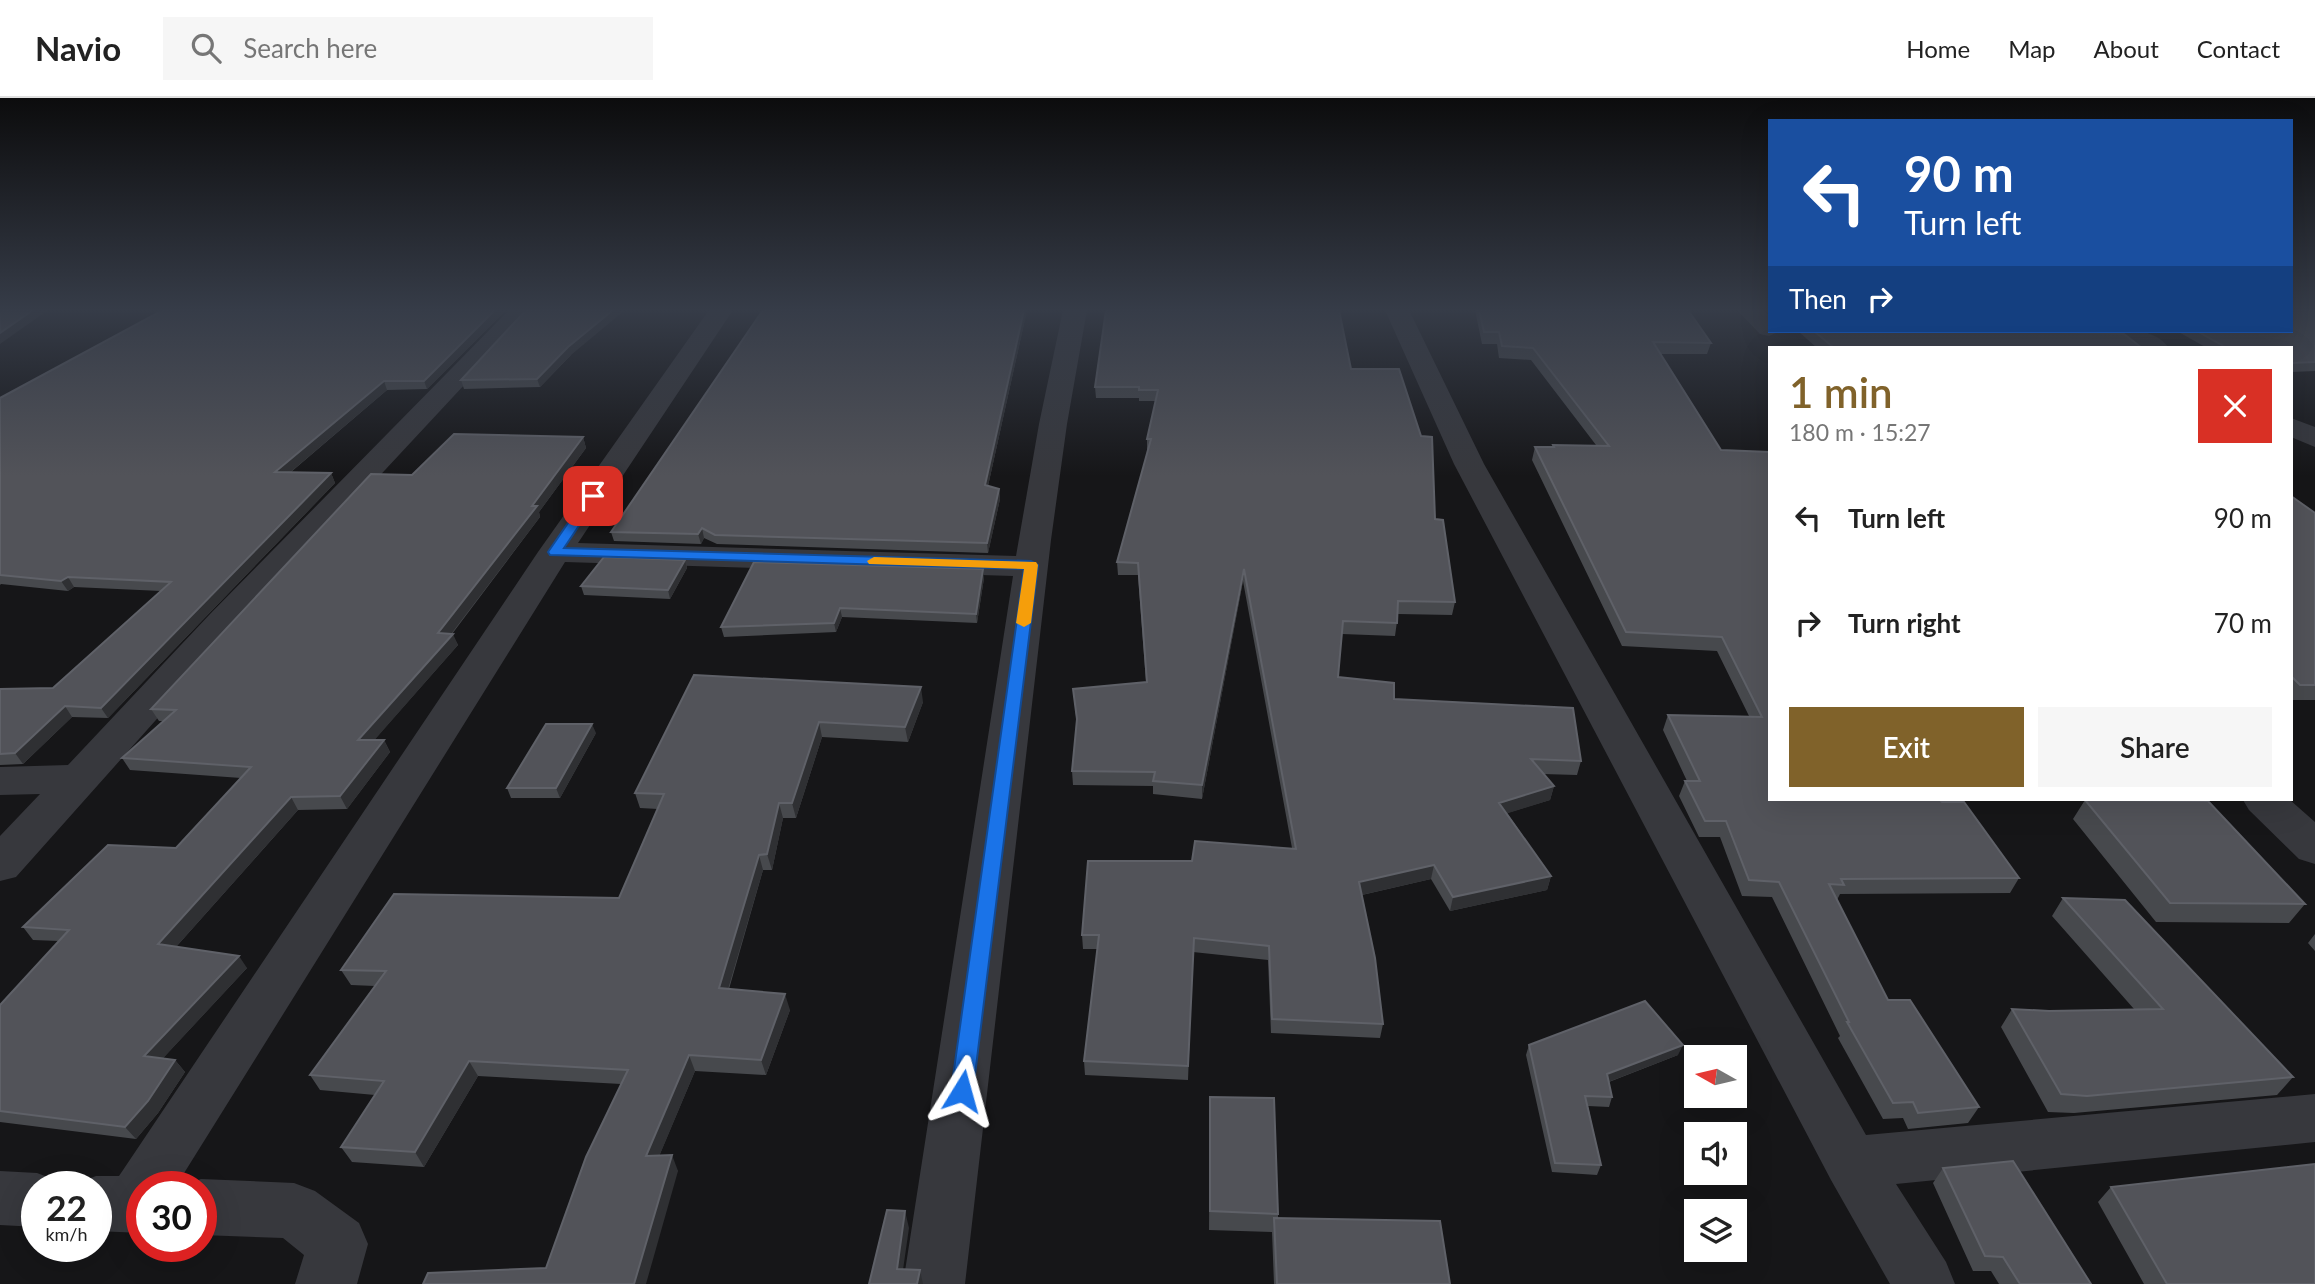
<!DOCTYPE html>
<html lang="en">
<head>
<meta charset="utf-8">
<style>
  body { margin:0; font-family:Lato,sans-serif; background:#f6f6f6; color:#222; height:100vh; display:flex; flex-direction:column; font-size:26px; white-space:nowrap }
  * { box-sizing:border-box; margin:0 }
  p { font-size:23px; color:#767676 }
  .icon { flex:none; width:38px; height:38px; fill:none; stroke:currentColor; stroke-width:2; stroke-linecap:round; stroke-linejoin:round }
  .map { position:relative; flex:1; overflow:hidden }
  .details { position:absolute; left:1768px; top:248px; width:525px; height:455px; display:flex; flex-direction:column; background:#fff; border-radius:0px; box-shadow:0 7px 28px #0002 }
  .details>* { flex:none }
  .guide { position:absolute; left:1768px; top:21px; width:525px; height:214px; border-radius:0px; box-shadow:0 7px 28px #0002; background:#1a4fa0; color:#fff; overflow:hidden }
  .needle { width:46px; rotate:278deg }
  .controls { position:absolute; left:1684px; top:947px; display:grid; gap:14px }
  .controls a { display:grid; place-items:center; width:63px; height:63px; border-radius:0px; background:#fff; box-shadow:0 7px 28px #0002; font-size:35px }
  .speed { position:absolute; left:21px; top:1073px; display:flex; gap:14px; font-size:35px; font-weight:700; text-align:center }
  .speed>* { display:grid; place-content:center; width:91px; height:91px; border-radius:50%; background:#fff; box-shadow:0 7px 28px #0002; line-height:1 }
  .speed small { font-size:18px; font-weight:400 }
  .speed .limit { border:10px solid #d22; background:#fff; color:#111 }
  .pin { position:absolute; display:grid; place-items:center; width:60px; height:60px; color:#fff; margin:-30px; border-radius:14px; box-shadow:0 4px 10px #0006 }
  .me { position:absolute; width:77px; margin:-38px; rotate:8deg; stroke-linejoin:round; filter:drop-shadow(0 0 5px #0008) }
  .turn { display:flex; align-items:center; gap:24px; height:147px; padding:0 21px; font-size:32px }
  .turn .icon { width:91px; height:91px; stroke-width:2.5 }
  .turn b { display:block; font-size:49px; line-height:60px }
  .then { display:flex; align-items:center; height:66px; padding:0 21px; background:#0003; gap:14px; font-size:26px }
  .round { display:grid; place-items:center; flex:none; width:74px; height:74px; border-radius:0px; background:#f6f6f6 }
  .summary { display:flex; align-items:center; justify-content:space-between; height:119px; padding:0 21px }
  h1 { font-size:42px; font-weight:600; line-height:52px; color:#80622a }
  .button { display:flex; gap:14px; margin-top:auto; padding:14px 21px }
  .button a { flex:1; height:80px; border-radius:0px; background:#80622a; color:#fff; font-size:28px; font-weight:600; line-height:80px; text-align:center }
  .button a+a { background:#f6f6f6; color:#222 }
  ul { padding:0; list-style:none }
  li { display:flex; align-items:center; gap:21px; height:105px; padding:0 21px }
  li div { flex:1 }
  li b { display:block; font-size:26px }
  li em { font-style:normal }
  header { display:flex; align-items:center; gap:42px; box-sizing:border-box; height:98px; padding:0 35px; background:#fff; border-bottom:2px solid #e0e0e0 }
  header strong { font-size:33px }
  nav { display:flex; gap:38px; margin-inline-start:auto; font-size:24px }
  .search { width:490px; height:63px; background:#f6f6f6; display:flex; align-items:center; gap:18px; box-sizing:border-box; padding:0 24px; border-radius:0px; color:#767676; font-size:26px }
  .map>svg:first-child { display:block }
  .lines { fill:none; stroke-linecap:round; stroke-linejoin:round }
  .street { fill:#37383d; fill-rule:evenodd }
  .wall { fill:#47494d }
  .shaded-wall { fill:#2f3033 }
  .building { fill:#525359; stroke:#5f6168; stroke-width:2 }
  .route { fill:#1a73e8; stroke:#114b97; stroke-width:2 }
  .slow { fill:#f59e0b }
</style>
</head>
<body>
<header>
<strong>Navio</strong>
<div class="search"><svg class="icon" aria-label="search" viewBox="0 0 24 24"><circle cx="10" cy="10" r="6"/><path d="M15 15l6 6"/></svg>Search here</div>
<nav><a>Home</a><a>Map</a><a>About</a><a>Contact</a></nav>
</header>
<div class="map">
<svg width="2315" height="1186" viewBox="0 0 2315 1186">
  <rect width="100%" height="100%" fill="#161618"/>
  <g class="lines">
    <path class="street" d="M 509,212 L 534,212 L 237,531 L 16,779 L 0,783 L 0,738 L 40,696 L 0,697 L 0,669 L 68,667 L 211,515 Z
      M 709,212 L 733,212 L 578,445 L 1016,458 L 1039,326 L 1063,212 L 1087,212 L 1067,326 L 1051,442 L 965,1186 L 903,1186 L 1013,478 L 565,464 L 176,1088 L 142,1088 L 142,1135 L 96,1133 L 96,1088 L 74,1088 L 75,1086 L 96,1078 L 119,1078 L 538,454 Z
      M 1385,212 L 1409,212 L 1484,366 L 1866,1037 L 2315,996 L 2315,1044 L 1896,1086 L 1946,1164 L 1955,1186 L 1890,1186 L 1831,1082 L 1454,366 Z
      M 1737,212 L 1763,212 L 1769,218 L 1769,233 L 1780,233 L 1769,238 L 1760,236 Z
      M 2115,233 C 2134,232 2156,232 2169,250 L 2139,250 Z
      M 2291,320 L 2315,329 L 2315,349 L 2291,339 Z
      M 2243,702 L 2290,702 L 2315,724 L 2315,766 L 2299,761 L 2249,712 Z
      M 0,1073 L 37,1075 L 58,1083 L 60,1088 L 37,1088 L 37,1129 L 0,1127 Z
      M 201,1081 L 294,1085 L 315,1093 L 359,1125 L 368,1146 L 357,1186 L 295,1186 L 304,1157 L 283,1140 L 201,1137 L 201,1088 L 183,1088 Z"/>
  </g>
  <path class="wall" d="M 506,212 L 427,291 L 387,292 L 291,374 L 331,375 L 335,385 L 108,620 L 72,619 L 23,666 L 0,667 L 0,591 L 53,590 L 161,493 L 74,489 L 68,493 L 1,486 L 0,487 L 0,300 Z
    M 763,212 L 1027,212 L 988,388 L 999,391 L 1000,401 L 988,455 L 717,446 L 704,440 L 701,446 L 614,443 L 611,434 Z
    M 1475,212 L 1688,212 L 1711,245 L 1707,256 L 1661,256 L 1721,352 L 1769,354 L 1769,702 L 2019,780 L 2010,795 L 1840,796 L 1837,802 L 1888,902 L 1979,1009 L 1968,1025 L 1908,1031 L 1903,1020 L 1883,1021 L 1838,940 L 1840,938 L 1772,799 L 1742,798 L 1720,739 L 1699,739 L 1679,698 L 1685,683 L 1687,683 L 1663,632 L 1668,617 L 1749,618 L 1717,553 L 1622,548 L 1532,362 L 1535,349 L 1553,349 L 1553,347 L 1596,347 L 1531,262 L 1499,260 L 1497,246 L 1482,246 Z
    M 2315,212 L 2315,273 L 2291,274 L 2291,250 L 2207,250 L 2177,233 L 2291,233 Z
    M 1798,233 L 2020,233 L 2142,250 L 1817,250 Z
    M 571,257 L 540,289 L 464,291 L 461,282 Z
    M 1351,271 L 1435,421 L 1455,504 L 1452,517 L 1398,516 L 1395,538 L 1342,536 L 1338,579 L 1394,601 L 1581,663 L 1577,677 L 1543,676 L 1554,688 L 1550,702 L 1507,715 L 1551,778 L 1547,792 L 1450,813 L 1431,781 L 1362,797 L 1383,926 L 1380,940 L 1271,935 L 1268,862 L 1193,854 L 1188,982 L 1085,977 L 1084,963 L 1097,851 L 1083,851 L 1082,837 L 1192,763 L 1292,750 L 1243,483 L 1202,701 L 1153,696 L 1153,688 L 1073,687 L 1072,673 L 1077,627 L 1073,591 L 1146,584 L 1138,477 L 1118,477 L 1117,464 L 1148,352 L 1147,352 L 1147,341 L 1156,303 L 1139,303 L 1139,300 L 1096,300 L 1095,289 Z
    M 583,339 L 586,350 L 539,414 L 540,419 L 452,536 L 458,547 L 374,642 L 384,642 L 390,654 L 347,711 L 298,712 L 176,849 L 247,870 L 163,960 L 175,962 L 185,974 L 158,1015 L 136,1041 L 0,1024 L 0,907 L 59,843 L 33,842 L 23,829 L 176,750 L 241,680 L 130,672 L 122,660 L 164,623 L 159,623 L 151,611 L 412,377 Z
    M 2291,398 L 2315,415 L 2315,602 L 2291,602 Z
    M 685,462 L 687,470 L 670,501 L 584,497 L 581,488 Z
    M 984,480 L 977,525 L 842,519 L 836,534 L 724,539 L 721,529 Z
    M 694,577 L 923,604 L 908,644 L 822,639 L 796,720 L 783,720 L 772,772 L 763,772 L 729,891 L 790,912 L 766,977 L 695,973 L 659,1058 L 678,1073 L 546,1170 L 621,986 L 478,978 L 424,1069 L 352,1064 L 341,1049 L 375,997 L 320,992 L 310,977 L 375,888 L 351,887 L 341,872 L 619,800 L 658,711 L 640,710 L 635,695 Z
    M 596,635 L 560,700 L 511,700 L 507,690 Z
    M 2085,702 L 2305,806 L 2289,825 L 2156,824 L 2073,721 Z
    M 2063,800 L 2293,979 L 2277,997 L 2074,1015 L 2048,1014 L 2001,929 L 2012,911 L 2049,913 L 2134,911 L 2052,818 Z
    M 2315,836 L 2315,853 L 2308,845 Z
    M 1529,947 L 1678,957 L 1609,984 L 1612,999 L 1609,1009 L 1588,1008 L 1601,1067 L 1597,1077 L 1552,1074 L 1526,957 Z
    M 1210,999 L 1278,1116 L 1278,1120 L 1450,1186 L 1274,1186 L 1272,1134 L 1209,1132 Z
    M 1943,1070 L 2091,1186 L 1999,1186 L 1991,1173 L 1973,1173 L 1933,1085 Z
    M 2111,1089 L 2315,1186 L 2144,1186 L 2098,1104 Z"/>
  <path class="shaded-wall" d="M 33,212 L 48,212 L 0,246 L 0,235 Z
    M 495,212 L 506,212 L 427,291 L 424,283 Z
    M 613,212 L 625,212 L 571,257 L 540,289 L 537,281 L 568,249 Z
    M 1024,212 L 1027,212 L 986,397 L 985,387 Z
    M 384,283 L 387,292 L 280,383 L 275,374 Z
    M 583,339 L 586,350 L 539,414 L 540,419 L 445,544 L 453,536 L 458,547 L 364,654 L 358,642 L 438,535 Z
    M 331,375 L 335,385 L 108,620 L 101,610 Z
    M 999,391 L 1000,401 L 988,455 L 987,445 Z
    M 702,430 L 704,440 L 701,446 L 698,436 Z
    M 685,462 L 687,470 L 670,501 L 668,492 Z
    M 983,471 L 984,480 L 977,525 L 976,516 Z
    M 1244,471 L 1243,483 L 1202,701 L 1202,687 Z
    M 68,479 L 74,489 L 68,493 L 61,483 Z
    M 840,510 L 842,519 L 836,534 L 834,525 Z
    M 921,589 L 923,604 L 908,644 L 905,629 Z
    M 65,608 L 72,619 L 23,666 L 15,655 Z
    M 819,624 L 822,639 L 796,720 L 792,705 Z
    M 592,626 L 596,635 L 560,700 L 556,690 Z
    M 384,642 L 390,654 L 347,711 L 340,698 Z
    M 1554,688 L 1550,702 L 1496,719 L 1499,705 Z
    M 291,699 L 298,712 L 167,859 L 158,846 Z
    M 779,705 L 783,720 L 772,772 L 767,756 Z
    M 759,757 L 763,772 L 724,905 L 719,890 Z
    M 1434,767 L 1431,781 L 1357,798 L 1359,784 Z
    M 1551,778 L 1547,792 L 1450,813 L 1453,799 Z
    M 239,858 L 247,870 L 154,970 L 144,958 Z
    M 785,896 L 790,912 L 766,977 L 761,962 Z
    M 1683,947 L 1678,957 L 1603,986 L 1607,976 Z
    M 689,957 L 695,973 L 653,1073 L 646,1058 Z
    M 175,962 L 185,974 L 158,1015 L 136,1041 L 125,1029 Z
    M 469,963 L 478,978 L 424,1069 L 415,1054 Z
    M 672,1057 L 678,1073 L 646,1186 L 634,1186 Z
    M 905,1113 L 909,1130 L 901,1186 L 897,1171 Z
    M 920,1172 L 923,1186 L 917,1186 Z"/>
  <path class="building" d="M 0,212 L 33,212 L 0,235 Z
    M 163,212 L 495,212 L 424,283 L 384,283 L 275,374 L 331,375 L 101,610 L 65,608 L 15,655 L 0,656 L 0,591 L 53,590 L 171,484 L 68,479 L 61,483 L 0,477 L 0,300 Z
    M 526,212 L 613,212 L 568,249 L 537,281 L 461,282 Z
    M 763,212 L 1024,212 L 985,387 L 999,391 L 987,445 L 715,437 L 702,430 L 698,436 L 611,434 Z
    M 1106,212 L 1339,212 L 1351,271 L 1399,271 L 1421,338 L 1432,339 L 1435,421 L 1443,422 L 1455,504 L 1398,503 L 1397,525 L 1343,523 L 1338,579 L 1394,585 L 1394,601 L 1573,610 L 1581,663 L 1531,661 L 1554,688 L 1499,705 L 1551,778 L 1453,799 L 1434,767 L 1359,784 L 1375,860 L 1383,926 L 1272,921 L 1269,848 L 1194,840 L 1188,968 L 1084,963 L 1099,837 L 1082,837 L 1088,763 L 1192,763 L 1195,743 L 1296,751 L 1244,471 L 1202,687 L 1153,683 L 1155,674 L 1072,673 L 1077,621 L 1073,591 L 1147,584 L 1138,465 L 1117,464 L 1151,341 L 1147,341 L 1158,292 L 1139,292 L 1139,289 L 1095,289 Z
    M 1479,212 L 1688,212 L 1711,245 L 1653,244 L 1721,352 L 1769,354 L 1769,702 L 1940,702 L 1942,704 L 1964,704 L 2019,780 L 1841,781 L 1844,787 L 1829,786 L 1888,902 L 1910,902 L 1979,1009 L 1918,1015 L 1913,1004 L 1893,1005 L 1847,924 L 1849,924 L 1779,784 L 1749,782 L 1726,723 L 1705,723 L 1685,683 L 1700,683 L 1668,617 L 1762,619 L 1722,539 L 1626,534 L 1535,349 L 1554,349 L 1553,347 L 1609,348 L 1533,250 L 1502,248 L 1499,234 L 1484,234 Z
    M 2291,212 L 2315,212 L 2315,264 L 2291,265 L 2291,250 L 2227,250 L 2197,233 L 2291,233 Z
    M 1814,233 L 2020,233 L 2124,236 L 2142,250 L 1834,250 Z
    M 454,336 L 583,339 L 532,408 L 537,408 L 438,535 L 453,536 L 358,642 L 384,642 L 340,698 L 291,699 L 158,846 L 239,858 L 144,958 L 175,962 L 148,1003 L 125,1029 L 0,1013 L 0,907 L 69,832 L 23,829 L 108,747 L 176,750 L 251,669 L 122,660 L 176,612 L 151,611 L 371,376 L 412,377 Z
    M 2291,398 L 2315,415 L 2315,587 L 2300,587 L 2291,578 Z
    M 604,459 L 685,462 L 668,492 L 581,488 Z
    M 754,464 L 983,471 L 976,516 L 840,510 L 834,525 L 721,529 Z
    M 694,577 L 921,589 L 905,629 L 819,624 L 792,705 L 779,705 L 767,756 L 759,757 L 719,890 L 785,896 L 761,962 L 689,957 L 646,1058 L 672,1057 L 634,1186 L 423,1186 L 428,1175 L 546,1170 L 586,1059 L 628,972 L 469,963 L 415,1054 L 341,1049 L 384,983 L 310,977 L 386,873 L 341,872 L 394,796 L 619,800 L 664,696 L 635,695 Z
    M 546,626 L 592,626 L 556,690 L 507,690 Z
    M 2085,702 L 2208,703 L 2305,806 L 2170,805 Z
    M 2063,800 L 2125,802 L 2293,979 L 2087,998 L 2061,996 L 2012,911 L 2049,913 L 2163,911 Z
    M 1645,903 L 1683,947 L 1607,976 L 1612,999 L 1585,998 L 1601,1067 L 1555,1065 L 1529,947 Z
    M 1210,999 L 1274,1000 L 1278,1116 L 1210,1113 Z
    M 2013,1063 L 2091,1186 L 2020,1186 L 2003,1159 L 1985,1158 L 1943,1070 Z
    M 2315,1066 L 2315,1186 L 2167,1186 L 2111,1089 Z
    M 887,1112 L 905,1113 L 897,1171 L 920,1172 L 917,1186 L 869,1186 Z
    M 1274,1120 L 1440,1123 L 1450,1186 L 1277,1186 Z"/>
  <linearGradient id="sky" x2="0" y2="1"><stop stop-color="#0c0c0d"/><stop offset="0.56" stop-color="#363c48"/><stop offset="1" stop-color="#363c48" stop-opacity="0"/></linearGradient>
  <rect width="2315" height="378" fill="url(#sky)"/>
  <path class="route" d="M 593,395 L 599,398 L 564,450 L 1031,463 L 1038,467 L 973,993 L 970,1000 L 962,1003 L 954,1000 L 951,993 L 1024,471 L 550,457 L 548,454 L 588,396 Z"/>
  <path class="slow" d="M 874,459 L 1036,464 L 1038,467 L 1031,525 L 1024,529 L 1016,525 L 1024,471 L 869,466 L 867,463 Z"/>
</svg>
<div class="controls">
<a><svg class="needle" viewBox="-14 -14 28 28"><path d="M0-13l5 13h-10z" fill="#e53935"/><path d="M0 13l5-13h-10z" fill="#767676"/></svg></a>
<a><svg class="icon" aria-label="sound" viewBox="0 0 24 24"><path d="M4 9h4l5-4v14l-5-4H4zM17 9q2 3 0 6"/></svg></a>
<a><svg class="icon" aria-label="layers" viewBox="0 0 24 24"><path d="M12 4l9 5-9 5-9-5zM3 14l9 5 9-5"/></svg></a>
</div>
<div class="speed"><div>22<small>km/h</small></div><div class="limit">30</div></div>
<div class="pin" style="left:593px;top:398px;background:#d93025"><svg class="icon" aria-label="arrive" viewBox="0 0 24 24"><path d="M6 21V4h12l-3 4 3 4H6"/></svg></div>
<svg class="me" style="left:962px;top:993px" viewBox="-20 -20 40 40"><path d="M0-17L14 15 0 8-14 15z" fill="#1a73e8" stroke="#fff" stroke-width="4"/></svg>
<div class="guide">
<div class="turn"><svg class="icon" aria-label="left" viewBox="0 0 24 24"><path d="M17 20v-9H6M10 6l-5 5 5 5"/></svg><div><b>90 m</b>Turn left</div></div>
<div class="then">Then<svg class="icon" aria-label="right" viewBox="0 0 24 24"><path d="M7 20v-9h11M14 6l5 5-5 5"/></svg></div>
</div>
<section class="details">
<div class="summary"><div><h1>1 min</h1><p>180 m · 15:27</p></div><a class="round" style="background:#d93025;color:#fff"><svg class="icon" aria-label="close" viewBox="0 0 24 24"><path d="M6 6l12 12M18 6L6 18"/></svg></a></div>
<ul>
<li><svg class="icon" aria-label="left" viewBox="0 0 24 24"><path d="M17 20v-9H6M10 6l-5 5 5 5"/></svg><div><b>Turn left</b></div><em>90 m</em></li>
<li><svg class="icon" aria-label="right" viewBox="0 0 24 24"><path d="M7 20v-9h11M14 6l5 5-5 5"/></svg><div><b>Turn right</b></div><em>70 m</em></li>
</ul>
<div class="button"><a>Exit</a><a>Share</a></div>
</section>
</div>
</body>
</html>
